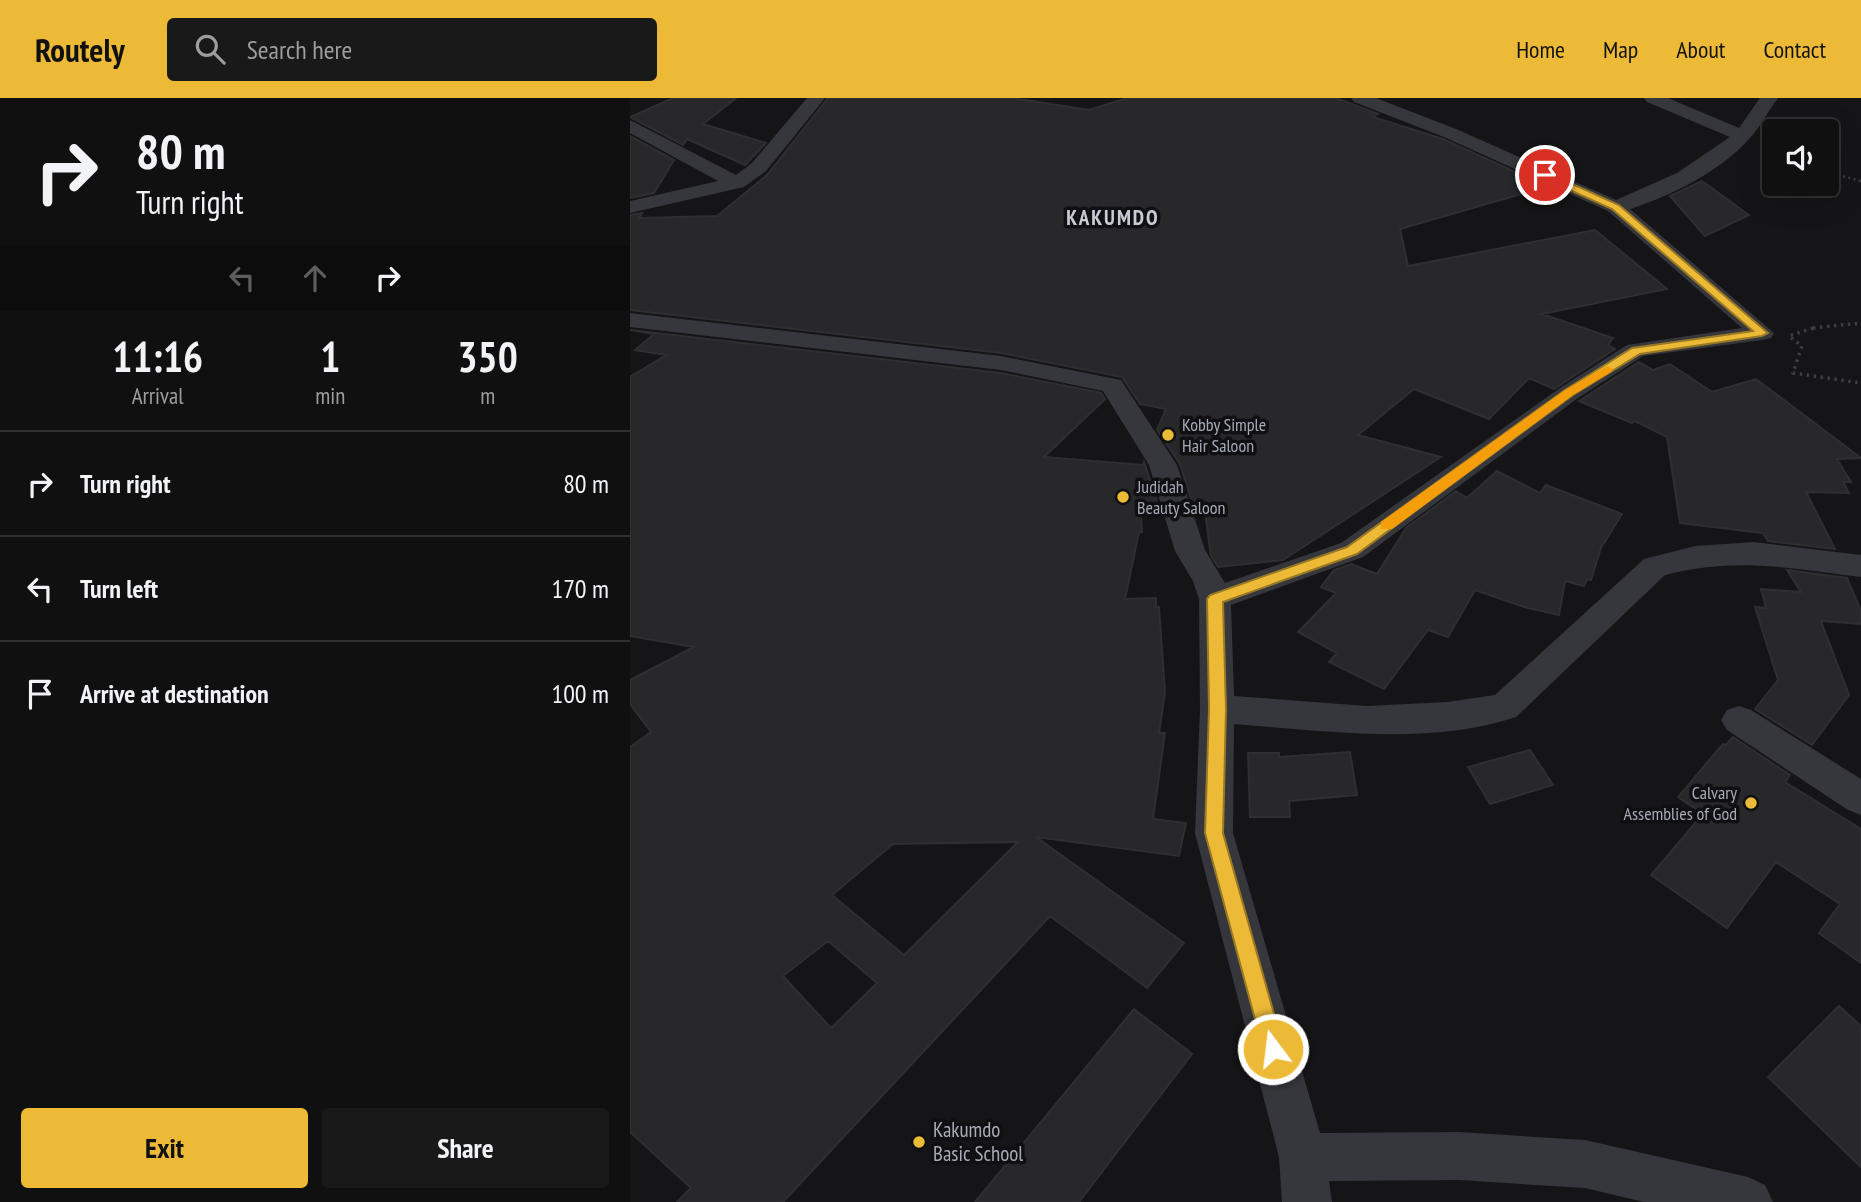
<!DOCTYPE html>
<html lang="en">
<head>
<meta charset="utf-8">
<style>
  body { margin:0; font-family:"PT Sans Narrow",sans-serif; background:#19191a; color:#f1f3f6; height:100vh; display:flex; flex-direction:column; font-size:26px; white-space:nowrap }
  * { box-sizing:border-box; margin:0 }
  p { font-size:23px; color:#9c9d9f }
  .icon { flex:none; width:38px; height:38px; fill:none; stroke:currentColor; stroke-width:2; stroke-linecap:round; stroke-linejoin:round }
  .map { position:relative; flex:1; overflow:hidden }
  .details { display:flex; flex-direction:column; background:#101011; width:630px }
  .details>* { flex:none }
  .guide { background:#101011; color:#f1f3f6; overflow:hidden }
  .buttons { position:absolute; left:1132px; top:21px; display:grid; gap:14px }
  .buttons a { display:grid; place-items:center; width:77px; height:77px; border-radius:7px; background:#101011; box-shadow:0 7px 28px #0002,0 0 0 2px #303031; font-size:35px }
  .pin { position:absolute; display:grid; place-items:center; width:60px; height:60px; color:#fff; margin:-30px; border:4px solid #fff; border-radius:50%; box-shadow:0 2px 7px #0007 }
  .me { position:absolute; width:77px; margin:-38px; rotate:345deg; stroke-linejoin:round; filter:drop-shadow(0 0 5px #0008) }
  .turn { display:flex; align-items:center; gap:24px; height:147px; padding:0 21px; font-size:32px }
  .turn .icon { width:91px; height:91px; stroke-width:2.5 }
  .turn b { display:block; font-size:49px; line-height:60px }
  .lanes { display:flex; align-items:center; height:66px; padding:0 21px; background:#0003; justify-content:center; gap:35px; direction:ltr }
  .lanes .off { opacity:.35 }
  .eta { display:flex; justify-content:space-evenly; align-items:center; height:119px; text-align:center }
  .eta b { font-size:42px; font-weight:700; line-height:49px }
  .primary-button { display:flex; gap:14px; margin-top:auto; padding:14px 21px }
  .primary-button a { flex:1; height:80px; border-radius:7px; background:#edba37; color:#111; font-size:28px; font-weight:700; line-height:80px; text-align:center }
  .primary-button a+a { background:#19191a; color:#f1f3f6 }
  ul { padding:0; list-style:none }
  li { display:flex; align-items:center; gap:21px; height:105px; padding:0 21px; border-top:2px solid #303031 }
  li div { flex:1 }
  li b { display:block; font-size:26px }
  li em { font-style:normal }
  header { display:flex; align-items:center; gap:42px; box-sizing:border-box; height:98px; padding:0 35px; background:#edba37; color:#111 }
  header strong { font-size:33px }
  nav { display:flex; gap:38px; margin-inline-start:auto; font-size:24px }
  .search { width:490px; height:63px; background:#19191a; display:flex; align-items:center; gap:18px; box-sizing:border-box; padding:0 24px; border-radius:7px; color:#9c9d9f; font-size:26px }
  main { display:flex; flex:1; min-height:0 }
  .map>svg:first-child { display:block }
  .building { fill:#28282b; stroke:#2f2f33; stroke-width:2; fill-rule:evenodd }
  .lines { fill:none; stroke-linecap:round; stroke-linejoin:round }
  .path-far1 { stroke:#3c3e43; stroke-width:2.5; stroke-dasharray:2 3.5; stroke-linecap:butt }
  .path { stroke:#3c3e43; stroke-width:3.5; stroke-dasharray:2.5 4.5; stroke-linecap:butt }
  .street { fill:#36373c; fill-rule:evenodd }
  .route { fill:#edba37; stroke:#9a7924; stroke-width:2 }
  .slow { fill:#f59e0b }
  .poi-dot { fill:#edba37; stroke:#101012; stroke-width:2.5 }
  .labels { text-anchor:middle; stroke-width:7; stroke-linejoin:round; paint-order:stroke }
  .poi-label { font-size:18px; fill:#a7abb7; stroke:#101012; text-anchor:start }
  .far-district-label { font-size:21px; font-weight:bold; letter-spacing:2px; fill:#c8cbd3; stroke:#101012 }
  .near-poi-label { font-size:21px; fill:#a7abb7; stroke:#101012; text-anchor:start }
</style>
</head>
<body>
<header>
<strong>Routely</strong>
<div class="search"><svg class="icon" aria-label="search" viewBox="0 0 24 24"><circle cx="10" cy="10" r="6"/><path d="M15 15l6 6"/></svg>Search here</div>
<nav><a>Home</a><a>Map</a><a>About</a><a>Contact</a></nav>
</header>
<main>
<section class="details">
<div class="guide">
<div class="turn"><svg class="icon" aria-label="right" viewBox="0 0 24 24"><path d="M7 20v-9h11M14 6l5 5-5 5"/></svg><div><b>80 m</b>Turn right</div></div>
<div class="lanes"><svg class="icon off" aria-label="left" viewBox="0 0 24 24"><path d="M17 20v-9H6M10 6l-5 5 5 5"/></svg><svg class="icon off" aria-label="ahead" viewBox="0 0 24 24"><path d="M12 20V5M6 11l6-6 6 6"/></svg><svg class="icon" aria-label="right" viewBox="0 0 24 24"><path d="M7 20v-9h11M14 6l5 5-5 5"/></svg></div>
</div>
<div class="eta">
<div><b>11:16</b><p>Arrival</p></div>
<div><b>1</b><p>min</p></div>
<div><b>350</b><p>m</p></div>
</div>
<ul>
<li><svg class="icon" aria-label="right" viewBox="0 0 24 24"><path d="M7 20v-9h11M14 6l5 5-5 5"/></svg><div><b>Turn right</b></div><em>80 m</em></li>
<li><svg class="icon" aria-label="left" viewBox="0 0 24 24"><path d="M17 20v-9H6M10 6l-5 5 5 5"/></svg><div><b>Turn left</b></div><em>170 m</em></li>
<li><svg class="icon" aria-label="arrive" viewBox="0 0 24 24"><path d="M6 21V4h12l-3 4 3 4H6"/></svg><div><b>Arrive at destination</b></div><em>100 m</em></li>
</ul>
<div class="primary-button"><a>Exit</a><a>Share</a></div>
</section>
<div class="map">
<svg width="1231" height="1104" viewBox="0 0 1231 1104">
  <rect width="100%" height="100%" fill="#151517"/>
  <path class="building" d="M 43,0 L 106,0 L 73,26 L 136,45 L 115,67 L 57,41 L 53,47 L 0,19 Z
    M 198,0 L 383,0 L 459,12 L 497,0 L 706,0 L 748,16 L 743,19 L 813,41 L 881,72 L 912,90 L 770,131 L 778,168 L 965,132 L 1037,191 L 912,216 L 983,240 L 978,247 L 985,251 L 924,291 L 899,280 L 859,321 L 784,291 L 728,337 L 811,359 L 653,462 L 588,469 L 581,458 L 575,414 L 565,414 L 550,366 L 527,332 L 536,311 L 510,306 L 492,279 L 371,255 L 0,212 L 0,117 L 12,115 L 9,120 L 87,118 L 137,77 Z
    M 0,38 L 44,62 L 24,95 L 0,100 Z
    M 1072,83 L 1119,117 L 1075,138 L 1040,98 Z
    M 0,232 L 371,275 L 471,295 L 475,301 L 414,359 L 513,367 L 514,364 L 531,416 L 511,417 L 512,434 L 509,434 L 495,501 L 526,500 L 526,509 L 529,509 L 535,594 L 529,635 L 535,635 L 523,721 L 556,725 L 549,758 L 406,739 L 554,845 L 517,890 L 420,818 L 153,1104 L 47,1104 L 61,1090 L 0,1034 L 0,649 L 21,634 L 0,606 L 0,582 L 64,549 L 0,538 L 0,279 L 36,257 L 5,252 L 24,236 ZM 388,744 L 274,857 L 202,797 L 263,746 ZM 198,843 L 247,885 L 201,930 L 153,878 Z
    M 1009,264 L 1023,272 L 1040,266 L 1082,294 L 1126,281 L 1231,360 L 1207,361 L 1221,384 L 1213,384 L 1219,395 L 1176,394 L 1205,451 L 1138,443 L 1133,435 L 1050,425 L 1037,339 L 1005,323 L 1002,325 L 949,303 Z
    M 867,373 L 910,395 L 916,387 L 992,416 L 971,450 L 961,482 L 957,481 L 954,488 L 935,483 L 929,517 L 894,509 L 845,492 L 818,539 L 798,532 L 754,591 L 699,564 L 707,555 L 668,534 L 706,495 L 691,489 L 704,472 L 721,466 L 747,476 L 776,430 L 826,393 L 837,400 Z
    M 1157,472 L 1217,480 L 1231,513 L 1231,526 L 1191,523 L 1219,597 L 1182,647 L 1125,611 L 1148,582 L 1125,509 L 1136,510 L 1131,491 L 1171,494 Z
    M 1103,639 L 1160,677 L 1155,684 L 1231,731 L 1231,865 L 1189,835 L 1210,806 L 1146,764 L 1097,830 L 1021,777 L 1073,716 L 1048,699 L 1093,646 L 1096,647 Z
    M 900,652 L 923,687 L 860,706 L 838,669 Z
    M 720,654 L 727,697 L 659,703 L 660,719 L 620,719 L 618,655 L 649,655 L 649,659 Z
    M 1209,908 L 1231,928 L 1231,1069 L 1138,979 Z
    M 504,911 L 562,956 L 449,1104 L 345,1104 Z"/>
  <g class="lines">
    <path class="path-far1" d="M 1135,49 L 1144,53
      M 1197,74 L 1231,83"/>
    <path class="path" d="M 1183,230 L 1159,238 L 1172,248 L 1163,275 L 1231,285
      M 1183,230 L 1231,225"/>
    <path class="street" d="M 177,0 L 195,0 L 136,73 L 114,89 L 0,115 L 0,103 L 88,83 L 0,35 L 0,22 L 106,77 L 122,65 Z
      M 721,0 L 746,0 L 826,31 L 986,102 L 1047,75 L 1100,39 L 1017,4 L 1014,0 L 1038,0 L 1109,30 L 1130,0 L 1148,0 C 1138,13 1131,28 1120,40 C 1091,73 1041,98 1000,111 L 1144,235 L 1141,240 L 1132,242 L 1013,258 L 948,300 L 733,459 L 601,507 L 604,598 L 737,608 L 817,604 L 865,597 L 1014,461 L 1065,448 L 1124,444 L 1231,457 L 1231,479 C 1161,470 1105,459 1035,477 L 886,619 C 799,648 695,633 604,626 L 603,735 L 690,1035 L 829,1034 L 955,1042 L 1118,1079 L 1135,1087 L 1143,1104 L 1014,1104 L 955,1090 L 829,1082 L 699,1083 L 702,1104 L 652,1104 L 649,1059 L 565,735 L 570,611 L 569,501 L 563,483 L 545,453 L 519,367 L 473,293 L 371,272 L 0,229 L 0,215 L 371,258 L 491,282 L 547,367 L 575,452 L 595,485 L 711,445 L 930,290 L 997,247 L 1112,230 L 978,113 L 814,39 L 724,4 Z
      M 1109,608 L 1121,612 L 1231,681 L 1231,717 L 1218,712 L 1097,632 L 1091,622 L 1097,612 Z"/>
  </g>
  <path class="route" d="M 911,75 L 918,75 L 989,107 L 1138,235 L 1132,238 L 1010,256 L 943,297 L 727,456 L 593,504 L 596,611 L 593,735 L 654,951 L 651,959 L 643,962 L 636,959 L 633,951 L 575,735 L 579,611 L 577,501 L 580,497 L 717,449 L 935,292 L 1002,250 L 1123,233 L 982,111 L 911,79 Z"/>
  <path class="slow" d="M 977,268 L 983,271 L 981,274 L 943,297 L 762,431 L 751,431 L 751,424 L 935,292 Z"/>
  <g class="poi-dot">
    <circle cx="538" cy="337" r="7"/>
    <circle cx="493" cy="399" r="7"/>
    <circle cx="1121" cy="705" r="7"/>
    <circle cx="289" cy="1044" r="7"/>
  </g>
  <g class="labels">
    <g class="poi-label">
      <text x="552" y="333">Kobby Simple<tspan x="552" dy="21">Hair Saloon</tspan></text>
      <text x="507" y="395">Judidah<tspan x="507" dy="21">Beauty Saloon</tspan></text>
      <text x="1107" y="701" text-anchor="end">Calvary<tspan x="1107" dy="21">Assemblies of God</tspan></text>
    </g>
    <g class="far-district-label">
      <text x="483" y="127">KAKUMDO</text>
    </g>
    <g class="near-poi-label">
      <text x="303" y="1039">Kakumdo<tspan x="303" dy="24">Basic School</tspan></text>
    </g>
  </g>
</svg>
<div class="buttons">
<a><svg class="icon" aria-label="sound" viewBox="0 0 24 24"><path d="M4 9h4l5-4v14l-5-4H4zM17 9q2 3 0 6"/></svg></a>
</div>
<div class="pin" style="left:915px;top:77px;background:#d93025"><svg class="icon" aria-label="arrive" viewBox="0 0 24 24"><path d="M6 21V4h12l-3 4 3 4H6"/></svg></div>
<svg class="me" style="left:643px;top:951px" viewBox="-20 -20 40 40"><circle r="17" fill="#edba37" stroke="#fff" stroke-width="3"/><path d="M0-11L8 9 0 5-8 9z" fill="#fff"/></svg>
</div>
</main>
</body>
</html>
